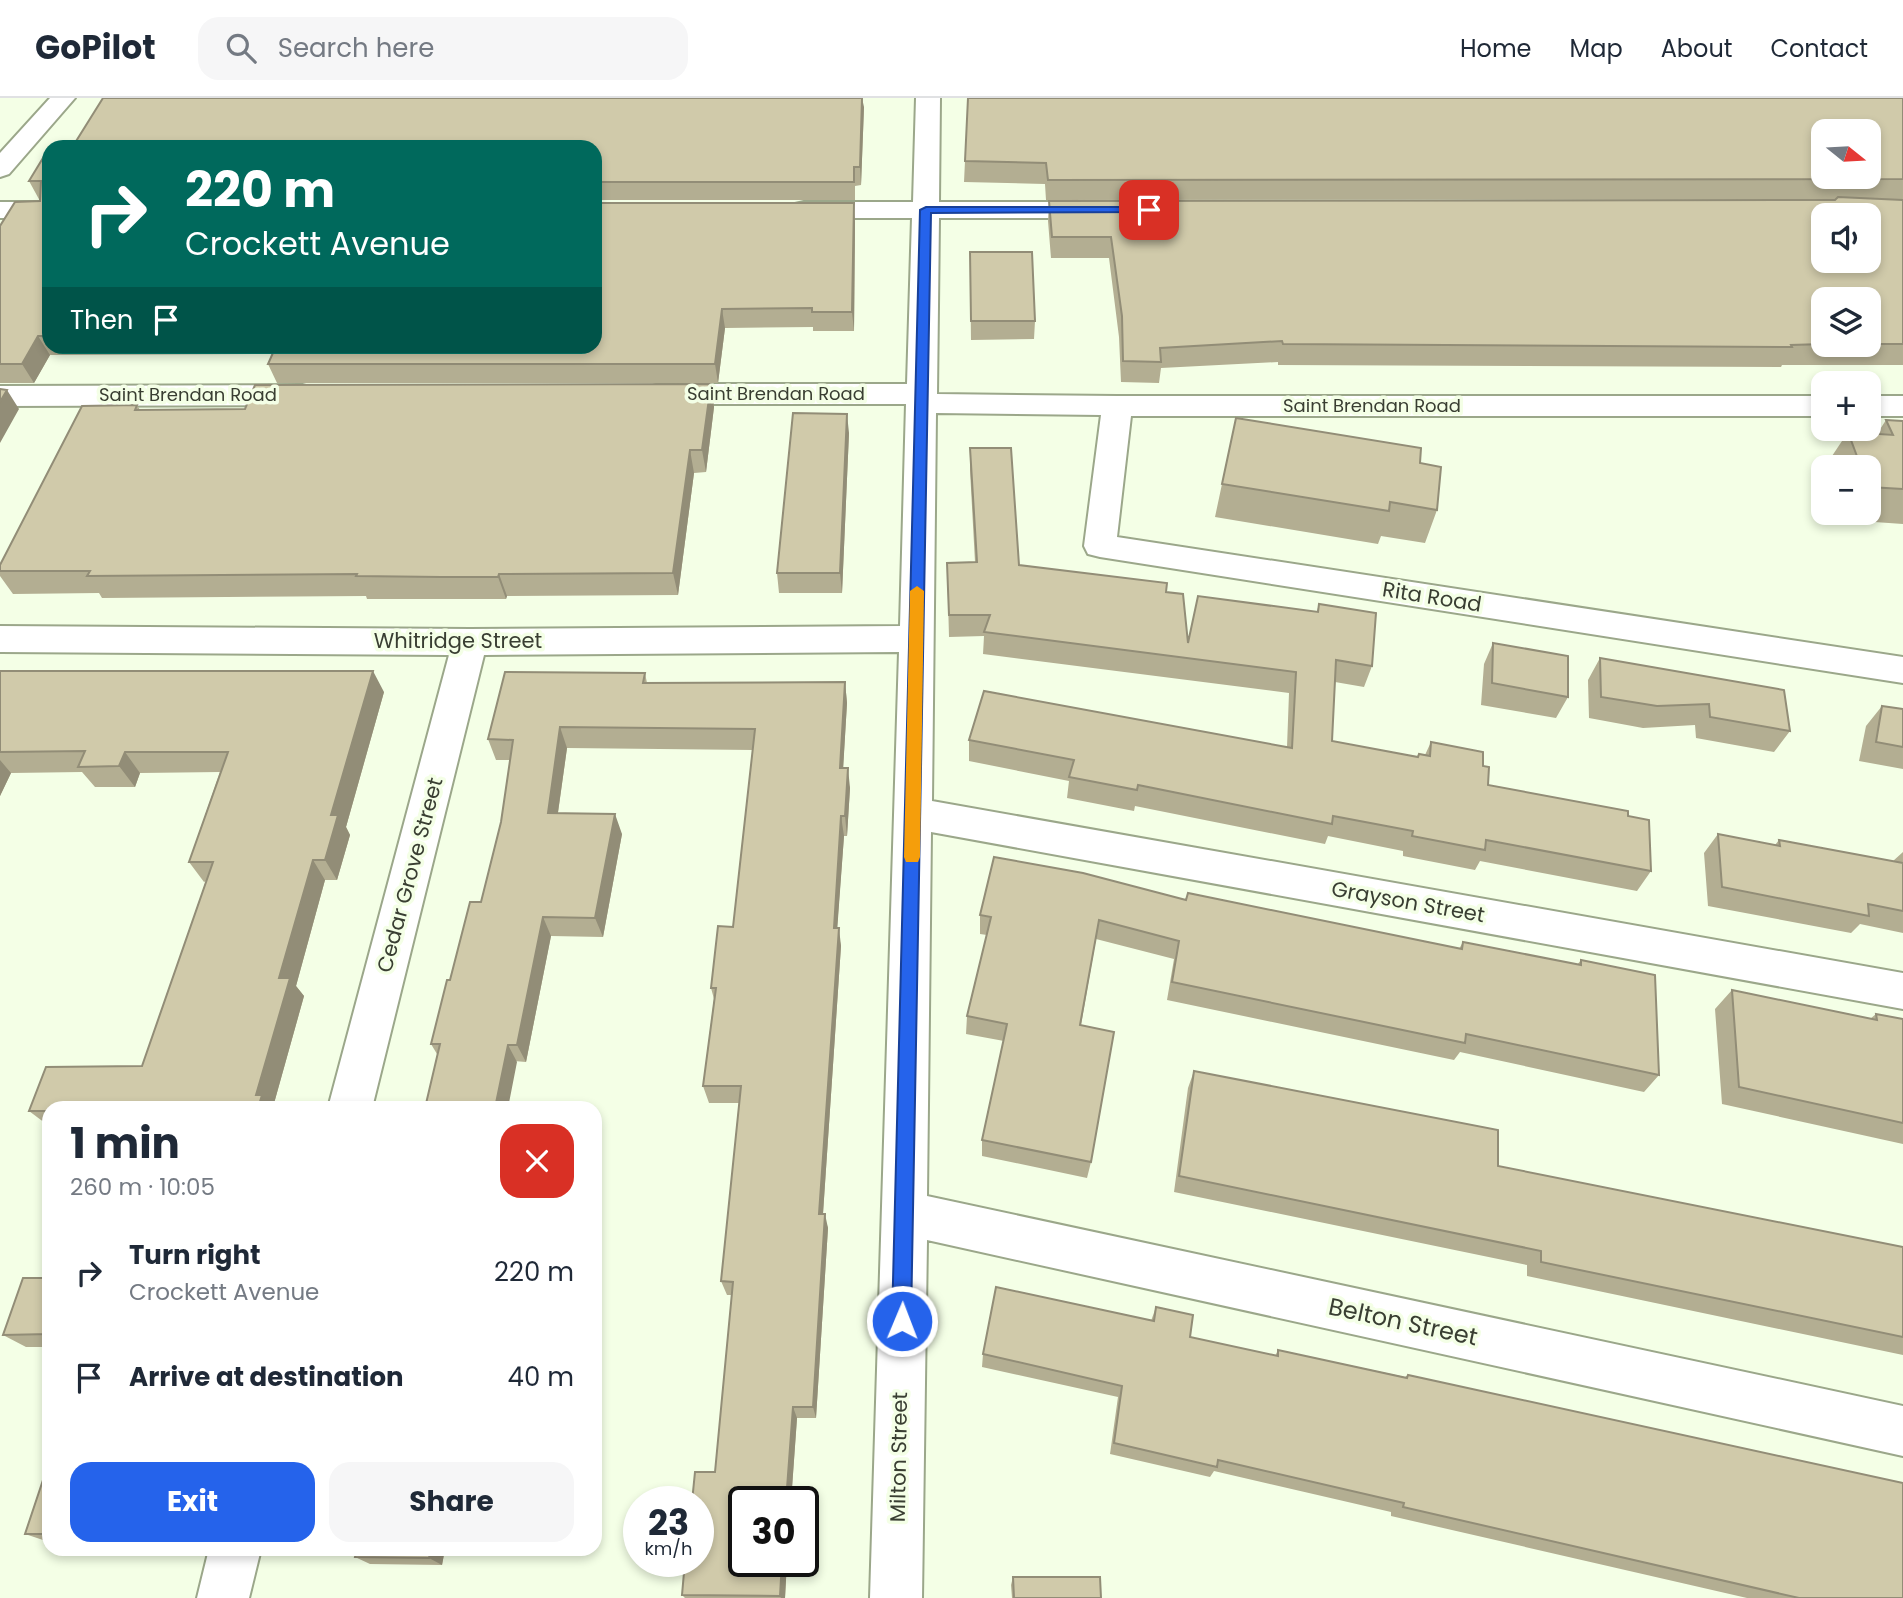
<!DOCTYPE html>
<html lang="en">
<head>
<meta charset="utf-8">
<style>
  body { margin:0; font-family:Poppins,sans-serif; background:#f6f6f7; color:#1f2937; height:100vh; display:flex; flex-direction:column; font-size:26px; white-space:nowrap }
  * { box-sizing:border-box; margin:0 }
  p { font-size:23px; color:#747a83 }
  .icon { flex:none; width:38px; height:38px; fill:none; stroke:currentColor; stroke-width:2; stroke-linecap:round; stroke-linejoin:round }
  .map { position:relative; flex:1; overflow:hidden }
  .sheet { position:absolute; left:42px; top:1003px; width:560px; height:455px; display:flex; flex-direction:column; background:#fff; border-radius:21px; box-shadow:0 4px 10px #0003 }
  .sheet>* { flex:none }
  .guide { position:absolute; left:42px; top:42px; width:560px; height:214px; border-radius:21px; box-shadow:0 4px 10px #0003; background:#00695c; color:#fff; overflow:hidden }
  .needle { width:46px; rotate:108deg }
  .controls { position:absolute; left:1811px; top:21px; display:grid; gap:14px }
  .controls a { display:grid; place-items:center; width:70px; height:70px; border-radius:14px; background:#fff; box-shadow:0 4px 10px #0003; font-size:35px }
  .speed { position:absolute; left:623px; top:1388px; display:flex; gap:14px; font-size:35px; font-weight:700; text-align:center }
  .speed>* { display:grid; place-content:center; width:91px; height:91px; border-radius:50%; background:#fff; box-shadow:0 4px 10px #0003; line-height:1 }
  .speed small { font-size:18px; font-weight:400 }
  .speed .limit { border:4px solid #111; border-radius:10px; background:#fff; color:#111 }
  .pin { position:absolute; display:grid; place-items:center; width:60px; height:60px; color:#fff; margin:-30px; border-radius:14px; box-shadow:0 4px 10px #0006 }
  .me { position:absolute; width:77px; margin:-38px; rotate:1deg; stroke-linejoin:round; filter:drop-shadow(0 0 5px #0008) }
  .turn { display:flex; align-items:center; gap:24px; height:147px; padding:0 28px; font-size:32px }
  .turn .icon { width:91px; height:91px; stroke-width:2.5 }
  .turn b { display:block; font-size:49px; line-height:60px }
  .then { display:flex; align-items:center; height:66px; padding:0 28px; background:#0003; gap:14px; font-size:26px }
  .round { display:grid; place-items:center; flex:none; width:74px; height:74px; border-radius:21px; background:#f6f6f7 }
  .overview { display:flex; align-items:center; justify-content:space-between; height:119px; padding:0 28px }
  h1 { font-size:42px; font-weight:700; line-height:52px }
  .primary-button { display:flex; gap:14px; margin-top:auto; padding:14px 28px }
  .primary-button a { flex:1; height:80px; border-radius:21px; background:#2563eb; color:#fff; font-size:28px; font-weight:700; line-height:80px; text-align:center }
  .primary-button a+a { background:#f6f6f7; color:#1f2937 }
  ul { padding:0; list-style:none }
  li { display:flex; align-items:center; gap:21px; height:105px; padding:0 28px }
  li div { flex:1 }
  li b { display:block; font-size:26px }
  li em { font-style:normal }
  header { display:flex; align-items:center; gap:42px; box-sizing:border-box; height:98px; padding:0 35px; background:#fff; border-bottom:2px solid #e0e1e3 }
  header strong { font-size:33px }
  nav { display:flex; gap:38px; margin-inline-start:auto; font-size:24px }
  .search { width:490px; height:63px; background:#f6f6f7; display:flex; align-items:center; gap:18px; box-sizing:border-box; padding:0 24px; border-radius:21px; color:#747a83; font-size:26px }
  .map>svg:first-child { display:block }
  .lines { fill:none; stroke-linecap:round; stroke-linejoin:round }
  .minor-casing { stroke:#9ba78a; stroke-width:4 }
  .minor { fill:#fff; fill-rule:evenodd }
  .wall { fill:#b3ae92 }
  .shaded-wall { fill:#928d77 }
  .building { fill:#d0caaa; stroke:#928d77; stroke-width:2; fill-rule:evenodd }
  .route { fill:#2563eb; stroke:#184099; stroke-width:2 }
  .slow { fill:#f59e0b }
  .labels { text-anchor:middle; stroke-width:7; stroke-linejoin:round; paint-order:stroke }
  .far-street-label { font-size:18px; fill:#393e32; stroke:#f4ffe6 }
  .street-label { font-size:21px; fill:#393e32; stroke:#f4ffe6 }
  .near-street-label { font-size:24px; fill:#393e32; stroke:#f4ffe6 }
</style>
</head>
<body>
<header>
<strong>GoPilot</strong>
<div class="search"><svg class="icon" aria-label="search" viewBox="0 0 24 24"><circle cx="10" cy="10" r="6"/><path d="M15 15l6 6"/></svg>Search here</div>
<nav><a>Home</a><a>Map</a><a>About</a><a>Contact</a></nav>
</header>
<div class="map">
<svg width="1903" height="1500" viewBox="0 0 1903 1500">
  <rect width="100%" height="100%" fill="#f4ffe6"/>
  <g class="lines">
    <g class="minor-casing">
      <path id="minor" d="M 50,0 L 75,0 L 9,76 L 0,79 L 0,55 Z
        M 916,0 L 940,0 L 939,104 L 1100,104 L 1109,106 L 1113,112 L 1109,118 L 1100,120 L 939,120 L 937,296 L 1117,298 L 1824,298 L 1824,318 L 1131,318 L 1117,439 L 1903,559 L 1903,585 L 1100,459 L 1088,456 L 1084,448 L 1101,317 L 936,315 L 932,703 L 1903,875 L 1903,911 L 931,734 L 927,1098 L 1903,1308 L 1903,1358 L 927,1142 L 922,1500 L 870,1500 L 899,554 L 484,557 L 372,1010 L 328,1010 L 449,557 L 0,554 L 0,528 L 470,531 L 900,528 L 906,306 L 660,306 L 649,303 L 645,296 L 649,289 L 660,286 L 907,286 L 912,120 L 804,120 L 795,118 L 791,112 L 795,106 L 804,104 L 913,104 Z
        M 0,104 L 49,104 L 49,120 L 0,120 Z
        M 302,287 L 313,290 L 317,297 L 313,304 L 302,307 L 0,308 L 0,288 Z
        M 1869,298 L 1903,298 L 1903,318 L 1869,318 Z
        M 209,1451 L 261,1451 L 249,1500 L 197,1500 Z"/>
    </g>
    <use href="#minor" class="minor"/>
  </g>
  <path class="wall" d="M 1903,0 L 1903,267 L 1782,267 L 1781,269 L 1278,267 L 1278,264 L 1161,270 L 1159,285 L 1121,284 L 1119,239 L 1109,160 L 1051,160 L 1048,123 L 1049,103 L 1836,101 L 1046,102 L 1045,86 L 964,84 L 965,63 Z
    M 864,9 L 861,87 L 855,88 L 855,102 L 595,102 L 595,49 Z
    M 49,55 L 49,248 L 595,248 L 855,124 L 854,233 L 813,233 L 813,229 L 725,230 L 718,285 L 277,285 L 268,266 L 272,256 L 50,257 L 34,285 L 0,285 L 0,128 L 40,103 L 29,83 Z
    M 970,154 L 1035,223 L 1034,241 L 971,242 Z
    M 711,286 L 714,309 L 706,374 L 694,375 L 678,497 L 507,498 L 506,501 L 367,501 L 366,498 L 102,500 L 99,495 L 13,496 L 0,478 L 0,467 L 137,307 L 140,312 L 245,311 Z
    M 1236,320 L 1420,365 L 1437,412 L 1425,445 L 1381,438 L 1378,446 L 1215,419 Z
    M 1886,322 L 1903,323 L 1903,426 L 1846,422 L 1844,415 L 1869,415 L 1869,369 L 1827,369 L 1826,367 L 1848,334 L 1877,336 Z
    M 849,335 L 842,495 L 779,495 L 777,475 Z
    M 970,350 L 1019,467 L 1166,494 L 1188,545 L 1317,513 L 1319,506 L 1372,568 L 1364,589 L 1335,584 L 1332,643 L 1417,659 L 1419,656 L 1425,657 L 1431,644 L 1483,668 L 1488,687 L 1628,718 L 1651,773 L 1637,793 L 1480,763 L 1475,772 L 1403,758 L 1403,753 L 1328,738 L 1325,746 L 1135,708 L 1134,713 L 1067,700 L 1069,683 L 969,663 L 969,642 L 1287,649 L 1289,595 L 983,556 L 984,538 L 949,539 L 947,465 L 975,464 L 970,372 Z
    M 1493,545 L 1568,599 L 1556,620 L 1481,607 L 1484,566 Z
    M 1600,560 L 1790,633 L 1774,654 L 1696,640 L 1695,627 L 1643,630 L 1589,620 L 1588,582 Z
    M 0,573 L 384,594 L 346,729 L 350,737 L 337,782 L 325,782 L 296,888 L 304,898 L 273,1009 L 274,1010 L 49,1010 L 49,1028 L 29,1013 L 142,968 L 206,783 L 204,784 L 189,764 L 220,674 L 140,675 L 135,689 L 95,689 L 82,674 L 11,675 L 0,698 Z
    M 645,575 L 647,585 L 845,584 L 847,605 L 843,670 L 850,690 L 847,738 L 844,738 L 837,830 L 841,848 L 823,1116 L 828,1130 L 816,1320 L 797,1320 L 791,1404 L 744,1404 L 744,1463 L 787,1463 L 785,1500 L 685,1500 L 682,1497 L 715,1374 L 732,1197 L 727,1197 L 721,1183 L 739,1005 L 709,1005 L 703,988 L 714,901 L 711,890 L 733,829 L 753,652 L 567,650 L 558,715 L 622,736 L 603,839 L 551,838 L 526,964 L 437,956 L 431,946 L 450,882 L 481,804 L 501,724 L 510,662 L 496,662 L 488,641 Z
    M 1882,608 L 1903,611 L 1903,671 L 1859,663 L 1866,628 Z
    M 1718,736 L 1775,747 L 1779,742 L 1893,763 L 1903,754 L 1903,835 L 1860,826 L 1851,835 L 1708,808 L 1704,755 Z
    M 1186,802 L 1459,851 L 1463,844 L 1577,867 L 1581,862 L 1659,977 L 1644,994 L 1460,954 L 1454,962 L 1167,902 L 1174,861 L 1096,841 L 1081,927 L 1091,1064 L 1087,1080 L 982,1058 L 982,1042 L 1004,943 L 966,936 L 967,918 L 987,837 L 980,836 L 980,817 Z
    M 1732,892 L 1870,921 L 1876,916 L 1903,921 L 1903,1046 L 1722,1006 L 1715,911 Z
    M 1194,973 L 1498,1068 L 1903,1149 L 1903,1257 L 1527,1178 L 1527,1167 L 1174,1094 L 1188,990 Z
    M 49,1180 L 49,1249 L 26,1249 L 3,1237 Z
    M 1156,1209 L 1190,1239 L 1275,1258 L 1278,1252 L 1405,1279 L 1408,1277 L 1903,1500 L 1747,1500 L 1391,1418 L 1391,1414 L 1214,1373 L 1210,1379 L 1110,1356 L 1118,1299 L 982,1269 L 983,1256 L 1151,1223 Z
    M 49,1364 L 49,1444 L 25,1436 Z
    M 357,1451 L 445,1451 L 442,1467 L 370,1466 L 355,1459 Z
    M 1013,1479 L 1101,1500 L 1012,1500 L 1011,1487 Z"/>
  <path class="shaded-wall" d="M 862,0 L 864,9 L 861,87 L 860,69 Z
    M 854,105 L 855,124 L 854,233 L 852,214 Z
    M 722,211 L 725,230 L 718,285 L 715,266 Z
    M 38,238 L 50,257 L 34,285 L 22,266 Z
    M 711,286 L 714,309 L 706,374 L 702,352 Z
    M 7,292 L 19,311 L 0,345 L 0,304 Z
    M 847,316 L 849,335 L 842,495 L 840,475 Z
    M 690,352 L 694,375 L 678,497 L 673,475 Z
    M 499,476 L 507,498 L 506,501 L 498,479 Z
    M 373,573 L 384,594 L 346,729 L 350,737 L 337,782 L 325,762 L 331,717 Z
    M 845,584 L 847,605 L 842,690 L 840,670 Z
    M 560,629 L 567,650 L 555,735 L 548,715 Z
    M 125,654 L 140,675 L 135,689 L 119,668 Z
    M 0,662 L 11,675 L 0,698 Z
    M 848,670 L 850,690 L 847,738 L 845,718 Z
    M 615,716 L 622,736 L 603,839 L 595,820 Z
    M 841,718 L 844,738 L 836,848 L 834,830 Z
    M 313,762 L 325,782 L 296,888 L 304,898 L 273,1009 L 274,1010 L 258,1010 L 256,997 L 279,880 Z
    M 543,819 L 551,838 L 526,964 L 517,947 Z
    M 839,830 L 841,848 L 822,1130 L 819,1116 Z
    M 508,947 L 517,964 L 508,1010 L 495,1010 Z
    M 825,1116 L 828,1130 L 816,1320 L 813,1309 Z
    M 793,1309 L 797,1320 L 791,1404 L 786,1404 Z
    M 431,1451 L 445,1451 L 442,1467 L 429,1460 Z
    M 782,1463 L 787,1463 L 785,1500 L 781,1500 L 780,1498 Z"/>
  <path class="building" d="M 103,0 L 862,0 L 860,69 L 854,69 L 854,84 L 595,84 L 595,49 L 65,49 L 73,48 Z
    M 968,0 L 1903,0 L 1903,81 L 1048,82 L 1046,65 L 965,63 ZM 1824,33 L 1869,33 L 1869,79 L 1824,79 Z
    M 46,55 L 49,55 L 49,238 L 38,238 L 22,266 L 0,266 L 0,128 L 15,104 L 40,103 L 41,83 L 29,83 Z
    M 1838,99 L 1903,102 L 1903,246 L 1869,246 L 1869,201 L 1824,201 L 1824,246 L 1791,247 L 1792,249 L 1283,246 L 1282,243 L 1160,250 L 1161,264 L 1123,263 L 1122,218 L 1111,139 L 1052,139 L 1049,103 L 1835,102 ZM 1824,117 L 1869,117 L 1869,163 L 1824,163 Z
    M 595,105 L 854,105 L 852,214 L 812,214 L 812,210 L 722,211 L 715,266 L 268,266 L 276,248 L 595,248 Z
    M 970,154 L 1032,154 L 1035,223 L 971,223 Z
    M 711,286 L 702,352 L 690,352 L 673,475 L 499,476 L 498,479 L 441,479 L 356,478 L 357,476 L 87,478 L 90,473 L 0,473 L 0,467 L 82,308 L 137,307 L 135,312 L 245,311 L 255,287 Z
    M 0,291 L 7,292 L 0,304 Z
    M 793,315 L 847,316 L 840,475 L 777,475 Z
    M 1236,320 L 1421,350 L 1420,365 L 1441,369 L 1437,412 L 1390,404 L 1389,413 L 1222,386 Z
    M 1886,322 L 1903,323 L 1903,391 L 1869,389 L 1869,369 L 1861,369 L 1848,334 L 1893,337 Z
    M 970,350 L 1011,350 L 1019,467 L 1167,485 L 1166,494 L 1183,496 L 1188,545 L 1198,498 L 1318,514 L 1319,506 L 1376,515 L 1372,568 L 1336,562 L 1332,643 L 1418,659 L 1419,656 L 1430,658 L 1431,644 L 1483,654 L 1483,668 L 1489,669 L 1488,687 L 1628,713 L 1628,718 L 1649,722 L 1651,773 L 1486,742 L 1485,752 L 1412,738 L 1413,733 L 1333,718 L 1332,726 L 1138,687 L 1137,692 L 1069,679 L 1074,662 L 969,642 L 984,593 L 1292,650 L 1296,574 L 984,534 L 990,517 L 949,517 L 947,465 L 977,464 Z
    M 1493,545 L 1568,558 L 1568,599 L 1492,585 Z
    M 1600,560 L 1784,592 L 1790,633 L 1710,619 L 1709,606 L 1657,608 L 1601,599 Z
    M 0,573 L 373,573 L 331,717 L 338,717 L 325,762 L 313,762 L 279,880 L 290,880 L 256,997 L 262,997 L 258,1010 L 49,1010 L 49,1013 L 29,1013 L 46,969 L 142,968 L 213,764 L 189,764 L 228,654 L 125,654 L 119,668 L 78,669 L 85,653 L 0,654 Z
    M 505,574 L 645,575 L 643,585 L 845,584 L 840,670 L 848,670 L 845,718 L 841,718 L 834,830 L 839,830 L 819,1116 L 825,1116 L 813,1309 L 793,1309 L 786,1404 L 744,1404 L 744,1463 L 782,1463 L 780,1498 L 682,1497 L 685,1463 L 698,1463 L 698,1404 L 692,1404 L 695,1374 L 715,1374 L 733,1184 L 721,1183 L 741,988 L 703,988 L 716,890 L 711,890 L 718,828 L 733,829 L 755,631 L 560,629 L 548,715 L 615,716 L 595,820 L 543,819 L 517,947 L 508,947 L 495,1010 L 425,1010 L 440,946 L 431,946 L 447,882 L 450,882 L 470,804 L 481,804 L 501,724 L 513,642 L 488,641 Z
    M 1882,608 L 1903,611 L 1903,649 L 1876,644 Z
    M 1718,736 L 1780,748 L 1779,742 L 1903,765 L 1903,813 L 1868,806 L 1869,818 L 1722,789 Z
    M 994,759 L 1083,775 L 1186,802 L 1188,795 L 1462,851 L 1463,844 L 1581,867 L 1581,862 L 1655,877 L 1659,977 L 1466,936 L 1465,945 L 1172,884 L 1179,843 L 1099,822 L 1080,927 L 1114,934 L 1091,1064 L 982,1042 L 1007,926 L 967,918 L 991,819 L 980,817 Z
    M 1732,892 L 1877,922 L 1876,916 L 1903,921 L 1903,1025 L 1739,989 Z
    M 1194,973 L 1498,1032 L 1498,1068 L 1903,1149 L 1903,1239 L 1541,1164 L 1541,1153 L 1179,1078 Z
    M 23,1180 L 49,1180 L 49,1236 L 3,1237 Z
    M 996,1189 L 1154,1223 L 1156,1209 L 1193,1217 L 1190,1239 L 1278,1258 L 1278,1252 L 1407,1280 L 1408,1277 L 1903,1385 L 1903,1500 L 1799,1500 L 1403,1409 L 1404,1405 L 1218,1362 L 1217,1369 L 1114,1345 L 1122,1288 L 983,1256 Z
    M 49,1364 L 49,1436 L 25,1436 Z
    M 357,1451 L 431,1451 L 429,1460 L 355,1459 Z
    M 1013,1479 L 1100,1479 L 1101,1500 L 1014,1500 Z"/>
  <path class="route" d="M 1149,109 L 1153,110 L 1153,114 L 931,115 L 911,1223 L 909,1230 L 902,1233 L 895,1230 L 892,1223 L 920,112 L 926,109 Z"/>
  <path class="slow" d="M 917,488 L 924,493 L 920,759 L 918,764 L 906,764 L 904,759 L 910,493 Z"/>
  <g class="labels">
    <g class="far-street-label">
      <text x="776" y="302">Saint Brendan Road</text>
      <text x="188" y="303">Saint Brendan Road</text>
      <text x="1372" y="314">Saint Brendan Road</text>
    </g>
    <g class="street-label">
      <text transform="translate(1432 499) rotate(9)" y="7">Rita Road</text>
      <text x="458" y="550">Whitridge Street</text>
      <text transform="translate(410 777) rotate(-75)" y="7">Cedar Grove Street</text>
      <text transform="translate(1408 804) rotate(10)" y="7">Grayson Street</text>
      <text transform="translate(899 1359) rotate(-89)" y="7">Milton Street</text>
    </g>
    <g class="near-street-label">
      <text transform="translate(1403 1224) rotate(12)" y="8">Belton Street</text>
    </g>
  </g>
</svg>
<div class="controls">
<a><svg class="needle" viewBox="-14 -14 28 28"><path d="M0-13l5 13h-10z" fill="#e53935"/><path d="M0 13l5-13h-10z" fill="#747a83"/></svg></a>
<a><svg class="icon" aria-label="sound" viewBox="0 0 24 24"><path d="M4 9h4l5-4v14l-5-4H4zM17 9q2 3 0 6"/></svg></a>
<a><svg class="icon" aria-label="layers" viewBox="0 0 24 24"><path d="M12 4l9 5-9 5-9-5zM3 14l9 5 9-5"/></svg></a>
<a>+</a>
<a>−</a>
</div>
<div class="speed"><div>23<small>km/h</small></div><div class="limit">30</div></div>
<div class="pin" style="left:1149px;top:112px;background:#d93025"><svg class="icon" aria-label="arrive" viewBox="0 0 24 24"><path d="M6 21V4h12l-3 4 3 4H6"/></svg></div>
<svg class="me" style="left:902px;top:1223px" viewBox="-20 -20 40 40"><circle r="17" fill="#2563eb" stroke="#fff" stroke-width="3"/><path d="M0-11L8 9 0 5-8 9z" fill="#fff"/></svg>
<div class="guide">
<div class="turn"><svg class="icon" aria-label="right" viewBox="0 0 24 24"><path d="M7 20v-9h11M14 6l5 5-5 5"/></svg><div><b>220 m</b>Crockett Avenue</div></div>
<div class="then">Then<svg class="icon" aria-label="arrive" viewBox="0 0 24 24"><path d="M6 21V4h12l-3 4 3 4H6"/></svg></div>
</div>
<section class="sheet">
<div class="overview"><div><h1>1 min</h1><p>260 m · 10:05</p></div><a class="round" style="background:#d93025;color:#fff"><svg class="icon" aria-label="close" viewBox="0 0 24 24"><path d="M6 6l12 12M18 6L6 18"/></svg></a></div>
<ul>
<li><svg class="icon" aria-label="right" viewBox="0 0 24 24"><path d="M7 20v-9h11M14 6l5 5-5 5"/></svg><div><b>Turn right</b><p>Crockett Avenue</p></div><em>220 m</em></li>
<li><svg class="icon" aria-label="arrive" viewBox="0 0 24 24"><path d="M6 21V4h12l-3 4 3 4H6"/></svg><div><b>Arrive at destination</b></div><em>40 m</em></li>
</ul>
<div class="primary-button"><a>Exit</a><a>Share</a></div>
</section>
</div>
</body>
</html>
